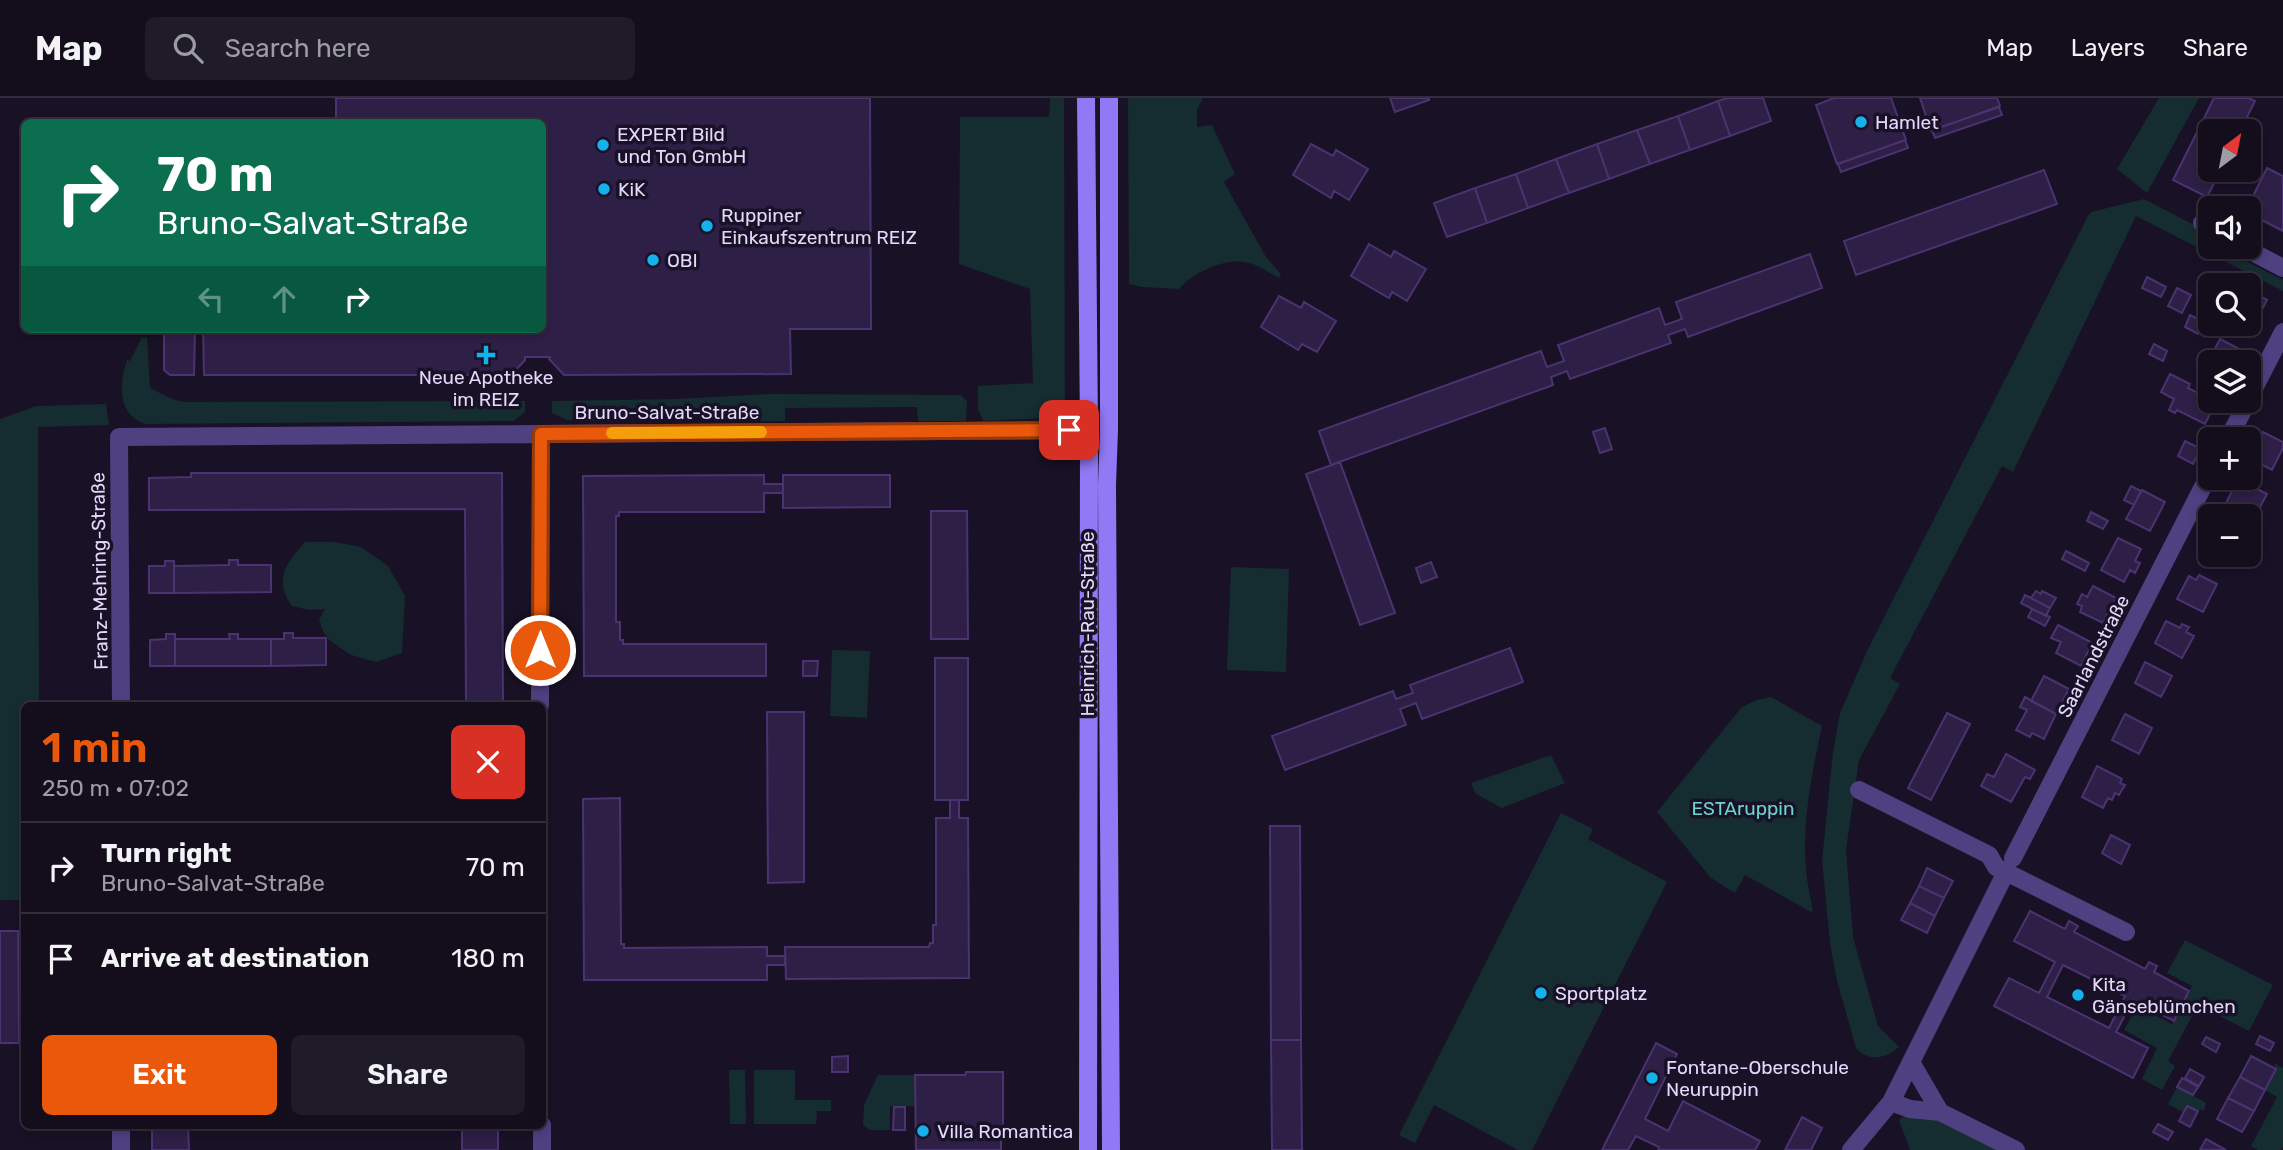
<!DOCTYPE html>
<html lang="en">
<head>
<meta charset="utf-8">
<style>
  body { margin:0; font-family:Rubik,sans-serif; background:#201b29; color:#f1f3f6; height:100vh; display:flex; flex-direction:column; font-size:26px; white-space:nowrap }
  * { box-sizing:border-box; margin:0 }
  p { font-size:23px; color:#9d9ca3 }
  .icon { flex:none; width:38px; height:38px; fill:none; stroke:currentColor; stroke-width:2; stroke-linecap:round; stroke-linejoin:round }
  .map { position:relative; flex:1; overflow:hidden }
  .drawer { position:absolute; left:21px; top:604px; width:525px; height:427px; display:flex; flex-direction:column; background:#130d1c; border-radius:10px; box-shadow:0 4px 10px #0003,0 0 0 2px #322d3b }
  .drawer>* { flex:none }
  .top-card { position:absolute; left:21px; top:21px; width:525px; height:214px; border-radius:10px; box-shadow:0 4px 10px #0003,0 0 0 2px #322d3b; background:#0b6e4f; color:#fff; overflow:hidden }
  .needle { width:46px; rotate:32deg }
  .fabs { position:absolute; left:2198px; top:21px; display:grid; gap:14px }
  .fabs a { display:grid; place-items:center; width:63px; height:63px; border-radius:10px; background:#130d1c; box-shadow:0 4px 10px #0003,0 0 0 2px #322d3b; font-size:35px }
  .pin { position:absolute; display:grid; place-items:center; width:60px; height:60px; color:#fff; margin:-30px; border-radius:14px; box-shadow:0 4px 10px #0006 }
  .me { position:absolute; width:77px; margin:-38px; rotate:0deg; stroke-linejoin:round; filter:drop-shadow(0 0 5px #0008) }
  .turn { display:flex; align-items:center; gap:24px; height:147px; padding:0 21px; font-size:32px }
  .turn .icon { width:91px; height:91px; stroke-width:2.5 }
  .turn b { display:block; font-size:49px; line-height:60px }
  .lanes { display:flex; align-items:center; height:66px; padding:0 21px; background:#0003; justify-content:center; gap:35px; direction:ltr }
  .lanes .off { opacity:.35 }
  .round { display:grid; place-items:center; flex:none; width:74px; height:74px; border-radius:10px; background:#201b29 }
  .summary { display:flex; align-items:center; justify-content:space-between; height:119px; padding:0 21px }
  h1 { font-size:42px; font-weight:600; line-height:52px; color:#ea580c }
  .primary-button { display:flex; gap:14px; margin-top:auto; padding:14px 21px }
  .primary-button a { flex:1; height:80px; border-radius:10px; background:#ea580c; color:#fff; font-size:28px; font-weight:600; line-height:80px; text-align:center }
  .primary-button a+a { background:#201b29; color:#f1f3f6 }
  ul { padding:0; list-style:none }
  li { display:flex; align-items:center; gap:21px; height:91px; padding:0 21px; border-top:2px solid #322d3b }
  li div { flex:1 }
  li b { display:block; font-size:26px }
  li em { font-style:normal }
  header { display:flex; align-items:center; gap:42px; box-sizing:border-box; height:98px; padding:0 35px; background:#130d1c; border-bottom:2px solid #322d3b }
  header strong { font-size:33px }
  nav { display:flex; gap:38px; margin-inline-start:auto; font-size:24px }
  .search { width:490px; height:63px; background:#201b29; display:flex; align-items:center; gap:18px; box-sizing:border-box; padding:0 24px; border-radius:10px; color:#9d9ca3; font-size:26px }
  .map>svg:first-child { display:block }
  .green { fill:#152c30 }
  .building { fill:#2e1f46; stroke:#4a3370; stroke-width:2; fill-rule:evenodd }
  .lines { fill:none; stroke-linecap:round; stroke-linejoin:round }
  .minor { stroke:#4e4081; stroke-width:18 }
  .secondary { stroke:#9178f5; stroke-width:18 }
  .route-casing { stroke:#983908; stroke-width:18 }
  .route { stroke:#ea580c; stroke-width:12 }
  .slow { stroke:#f59e0b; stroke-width:12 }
  .poi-dot { fill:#14b1ed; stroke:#191126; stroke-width:2.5 }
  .labels { text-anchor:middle; stroke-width:7; stroke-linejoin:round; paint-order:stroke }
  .poi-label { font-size:19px; fill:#e4d9fc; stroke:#191126; text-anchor:start }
  .street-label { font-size:19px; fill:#e4d9fc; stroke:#191126 }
  .park-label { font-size:19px; fill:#6ad7d0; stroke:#191126 }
</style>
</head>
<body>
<header>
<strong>Map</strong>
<div class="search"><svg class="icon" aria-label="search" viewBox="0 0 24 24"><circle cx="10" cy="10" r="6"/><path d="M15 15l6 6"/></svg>Search here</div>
<nav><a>Map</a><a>Layers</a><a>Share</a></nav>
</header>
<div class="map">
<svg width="2283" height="1052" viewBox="0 0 2283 1052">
  <rect width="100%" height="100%" fill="#191126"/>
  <path class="green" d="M 1050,0 L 1064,0 L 1065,312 L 1044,320 L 983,323 L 978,311 L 978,288 L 1033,285 L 1030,191 L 959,166 L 960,19 L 1049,19 Z
    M 1128,0 L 1203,0 L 1197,12 L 1197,29 L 1212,27 L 1235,76 L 1224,84 L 1266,159 L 1281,176 L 1279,180 C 1268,174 1255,165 1244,164 C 1222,161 1193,175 1179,191 L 1142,189 L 1129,186 Z
    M 2159,0 L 2199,0 L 2147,95 L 2117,71 Z
    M 2144,101 L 2202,131 L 2198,138 L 2210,145 L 2210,149 L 2218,149 L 2283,182 L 2283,193 L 2136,118 L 2013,374 L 2002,368 L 1890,580 L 1900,586 L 1859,662 L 1846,752 L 1853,839 L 1878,928 L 1899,949 C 1886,961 1868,964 1856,950 L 1837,883 L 1830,845 L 1822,763 L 1833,654 L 1840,615 L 1867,553 L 2088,118 L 2091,114 Z
    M 142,239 L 147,240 L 150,290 L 172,301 L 183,304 L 525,303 L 525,314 L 514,323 L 145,326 C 117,316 119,286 127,262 L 130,263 Z
    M 770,296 L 961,297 L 967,303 L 966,323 L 918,323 L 917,309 L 785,310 L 785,323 L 761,323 L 761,310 L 624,310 L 624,324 L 567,322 L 552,315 L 552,303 L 677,301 Z
    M 106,306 L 109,327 L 38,329 L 39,607 L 24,607 L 24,802 L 0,802 L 0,321 L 36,308 Z
    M 305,444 L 334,444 L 361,449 L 388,468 L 405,498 L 402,555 L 376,564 L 351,557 L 329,542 L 323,533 L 319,522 L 325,511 L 309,512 L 292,508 C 273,482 286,465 305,444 Z
    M 1231,469 L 1289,471 L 1286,574 L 1227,572 Z
    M 832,552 L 870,553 L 867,620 L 830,618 Z
    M 1771,599 L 1822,628 C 1812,675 1802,723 1806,771 C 1807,785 1811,800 1813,815 L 1745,777 L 1735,795 L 1711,780 L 1657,714 L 1741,610 L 1756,602 Z
    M 1551,657 L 1565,685 L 1502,710 L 1476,696 L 1471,685 Z
    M 1561,715 L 1593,731 L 1588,741 L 1667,784 L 1532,1052 L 1518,1052 L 1434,1007 L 1415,1045 L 1399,1037 Z
    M 2185,842 L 2273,887 L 2249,933 L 2198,907 L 2168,963 L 2175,968 L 2162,992 L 2142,981 L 2157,950 L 2124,932 L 2137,908 L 2172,926 L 2192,888 L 2167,875 Z
    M 2274,965 L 2283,970 L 2283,1049 L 2281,1052 L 2258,1052 L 2251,1048 L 2277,999 L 2265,992 L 2276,971 Z
    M 729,972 L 745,972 L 746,1026 L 730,1026 Z
    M 754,972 L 795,972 L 795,1002 L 831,1002 L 831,1013 L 817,1013 L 816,1026 L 754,1026 Z
    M 878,977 L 915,977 L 916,1008 L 890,1008 L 890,1032 L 870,1032 L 863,1027 L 864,1007 Z
    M 2177,989 L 2206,1005 L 2204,1013 L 2200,1011 L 2198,1013 L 2187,1008 L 2183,1014 L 2168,1006 Z
    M 1908,1014 L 1942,1018 L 2007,1052 L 1910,1052 L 1899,1022 Z"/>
  <path class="building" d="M 336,0 L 870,0 L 871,231 L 790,231 L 791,276 L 564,277 L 549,261 L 550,259 L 525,259 L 525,262 L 511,277 L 204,277 L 203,231 L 542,231 L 542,24 L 336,24 Z
    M 1390,0 L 1429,0 L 1429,2 L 1395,14 Z
    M 1728,0 L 1763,0 L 1771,23 L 1730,38 L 1718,3 Z
    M 1834,0 L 1891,0 L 1906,42 L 1837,66 L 1816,7 Z
    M 1920,0 L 1997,0 L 2000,8 L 1931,33 Z
    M 2214,0 L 2248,0 L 2255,3 L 2240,33 L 2210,33 L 2210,72 L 2221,72 L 2207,99 L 2173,82 Z
    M 1718,3 L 1730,38 L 1690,52 L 1678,18 Z
    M 1999,9 L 2002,17 L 1935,40 L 1932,32 Z
    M 1678,18 L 1690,52 L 1650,66 L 1637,32 Z
    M 1637,32 L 1650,66 L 1609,81 L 1597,46 Z
    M 1905,42 L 1908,50 L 1841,74 L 1838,66 Z
    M 1311,46 L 1333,58 L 1336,52 L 1368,71 L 1349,102 L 1334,93 L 1331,100 L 1293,77 Z
    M 1597,46 L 1609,81 L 1569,95 L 1556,61 Z
    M 1556,61 L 1569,95 L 1528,110 L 1516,76 Z
    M 2267,70 L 2283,78 L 2283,133 L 2258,120 L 2257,123 L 2249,119 L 2249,110 L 2247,110 Z
    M 2044,72 L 2057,106 L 1856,177 L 1844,143 Z
    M 1516,76 L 1528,110 L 1487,125 L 1475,90 Z
    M 1475,90 L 1487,125 L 1447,139 L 1434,105 Z
    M 1369,146 L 1391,159 L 1394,153 L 1426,171 L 1407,203 L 1392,194 L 1389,200 L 1351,178 Z
    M 1810,156 L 1822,190 L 1688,239 L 1685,231 L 1668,237 L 1671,245 L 1570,281 L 1567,273 L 1551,279 L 1553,287 L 1331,367 L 1319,333 L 1541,253 L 1547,269 L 1564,263 L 1558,247 L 1659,210 L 1665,227 L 1682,221 L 1676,204 Z
    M 2147,179 L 2166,189 L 2161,199 L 2142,190 Z
    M 2177,190 L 2191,197 L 2182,215 L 2168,208 Z
    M 2249,192 L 2267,202 L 2255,225 L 2249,222 Z
    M 1279,198 L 1301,210 L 1304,204 L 1336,223 L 1317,254 L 1302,246 L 1298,252 L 1261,229 Z
    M 2190,217 L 2204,224 L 2198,236 L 2185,229 Z
    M 164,231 L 195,231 L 194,277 L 170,277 L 164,272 Z
    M 2220,241 L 2247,255 L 2242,264 L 2237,262 L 2235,264 L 2208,264 Z
    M 2154,246 L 2167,253 L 2163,263 L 2149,256 Z
    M 2170,276 L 2190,286 L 2188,290 L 2216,304 L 2205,326 L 2177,312 L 2175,315 L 2169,312 L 2174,301 L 2161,294 Z
    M 1605,330 L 1612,351 L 1600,355 L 1593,334 Z
    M 2263,334 L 2283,344 L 2283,350 L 2272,372 L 2249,360 Z
    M 2185,343 L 2201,351 L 2193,366 L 2178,358 Z
    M 1340,364 L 1395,515 L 1360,527 L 1306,376 Z
    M 191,375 L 502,375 L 503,607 L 451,607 L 451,605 L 466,605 L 465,411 L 149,412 L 149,380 L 191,379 Z
    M 764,377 L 764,386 L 783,386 L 783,395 L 764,395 L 764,414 L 619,414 L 619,418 L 616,418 L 616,524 L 620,524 L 620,542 L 623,542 L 623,546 L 766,546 L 766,578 L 584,578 L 583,378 Z
    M 783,377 L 890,377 L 890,409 L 783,410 Z
    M 2238,381 L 2267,396 L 2254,420 L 2226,405 Z
    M 2131,388 L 2141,393 L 2134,407 L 2124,402 Z
    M 2142,392 L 2165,404 L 2150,433 L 2126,421 Z
    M 931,413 L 967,413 L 968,541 L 931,541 Z
    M 2091,414 L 2108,423 L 2103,431 L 2087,423 Z
    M 2210,438 L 2210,457 L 2232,457 L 2227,467 L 2202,454 Z
    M 2118,440 L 2141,451 L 2135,463 L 2140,465 L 2135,475 L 2130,472 L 2124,484 L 2101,472 Z
    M 2066,453 L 2089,465 L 2085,473 L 2062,461 Z
    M 229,462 L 238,462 L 238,467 L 271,467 L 271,494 L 174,495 L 174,468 L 229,467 Z
    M 165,463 L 174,463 L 174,495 L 149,495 L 149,468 L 165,468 Z
    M 1431,464 L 1437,479 L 1421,485 L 1416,470 Z
    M 2199,477 L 2217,486 L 2203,514 L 2177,501 L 2189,478 L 2196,482 Z
    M 2093,488 L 2116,500 L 2103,525 L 2080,514 L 2082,508 L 2077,506 L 2082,496 L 2087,499 Z
    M 2036,493 L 2041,496 L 2042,493 L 2056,500 L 2050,510 L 2031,500 Z
    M 2025,497 L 2050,510 L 2046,518 L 2021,505 Z
    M 2032,511 L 2050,519 L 2045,528 L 2028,519 Z
    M 2166,523 L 2180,530 L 2182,526 L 2189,529 L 2186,534 L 2194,538 L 2182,560 L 2155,545 Z
    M 2058,527 L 2098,548 L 2094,555 L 2089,552 L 2081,568 L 2056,555 L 2061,544 L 2051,540 Z
    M 284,535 L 293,535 L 293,540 L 326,540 L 326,567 L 271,568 L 271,541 L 284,541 Z
    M 166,536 L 175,536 L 175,568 L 150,568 L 150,542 L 166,541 Z
    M 229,536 L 238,536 L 238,541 L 271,541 L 271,568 L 175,568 L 175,541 L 230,541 Z
    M 1510,550 L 1523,584 L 1422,621 L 1416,605 L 1400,611 L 1406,627 L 1285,672 L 1272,638 L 1393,593 L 1396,601 L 1413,595 L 1410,587 Z
    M 935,560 L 968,560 L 968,702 L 935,702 Z
    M 803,563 L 818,563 L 817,578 L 803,578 Z
    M 2145,564 L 2172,578 L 2161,599 L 2135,585 Z
    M 2044,578 L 2069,591 L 2056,616 L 2031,603 Z
    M 2025,599 L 2056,616 L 2044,641 L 2032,635 L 2030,639 L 2016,632 L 2027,612 L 2020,609 Z
    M 767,614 L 804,614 L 804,784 L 768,785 Z
    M 1947,615 L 1970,626 L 1931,702 L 1908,690 Z
    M 2125,616 L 2152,630 L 2139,656 L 2112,642 Z
    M 2006,656 L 2035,672 L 2030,681 L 2025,679 L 2011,704 L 1981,688 L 1987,676 L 1994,679 Z
    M 2097,668 L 2122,681 L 2120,685 L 2125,687 L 2119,697 L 2115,695 L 2112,702 L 2108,700 L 2103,710 L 2082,699 Z
    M 620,700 L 621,846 L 624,846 L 624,850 L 767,849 L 767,858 L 785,858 L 785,867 L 767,867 L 767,882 L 584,882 L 583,701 Z
    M 950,702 L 959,702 L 959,720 L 968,720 L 969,880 L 786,881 L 785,849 L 929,849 L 930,845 L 933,845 L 933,827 L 936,827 L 936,720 L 950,720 Z
    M 1270,728 L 1300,728 L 1301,942 L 1271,942 Z
    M 2111,737 L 2130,747 L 2121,766 L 2102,755 Z
    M 1927,770 L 1953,783 L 1944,800 L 1919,788 Z
    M 1919,788 L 1944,800 L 1935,818 L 1910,805 Z
    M 1910,805 L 1935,818 L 1927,835 L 1901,822 Z
    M 2030,813 L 2065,831 L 2069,823 L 2078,828 L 2074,834 L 2145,871 L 2149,864 L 2157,868 L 2154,874 L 2189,893 L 2174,923 L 2133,902 L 2116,934 L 2148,950 L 2133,980 L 1994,908 L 2009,880 L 2039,895 L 2055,864 L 2014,843 ZM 2063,867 L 2125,898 L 2109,930 L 2047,899 Z
    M 0,833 L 18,833 L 19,945 L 0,945 Z
    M 2260,938 L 2274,945 L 2270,953 L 2256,946 Z
    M 2206,939 L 2220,946 L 2216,954 L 2202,946 Z
    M 1271,942 L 1301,942 L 1302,1052 L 1272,1052 Z
    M 1656,945 L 1677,956 L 1645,1021 L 1668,1033 L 1683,1003 L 1760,1043 L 1755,1052 L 1658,1052 L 1659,1049 L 1636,1038 L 1628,1052 L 1602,1052 Z
    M 848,958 L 848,974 L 832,974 L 832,959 Z
    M 2251,958 L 2276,971 L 2265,992 L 2240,979 Z
    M 2190,971 L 2204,979 L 2199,988 L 2185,980 Z
    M 966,974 L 1003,974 L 1003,1030 L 1001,1030 L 1001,1052 L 916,1052 L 915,977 L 965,977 Z
    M 2240,979 L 2265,992 L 2254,1013 L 2228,1000 Z
    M 2182,980 L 2198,989 L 2193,997 L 2177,989 Z
    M 2228,1000 L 2254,1013 L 2242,1034 L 2217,1021 Z
    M 2187,1008 L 2198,1013 L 2190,1029 L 2179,1023 Z
    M 894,1009 L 905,1009 L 905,1032 L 893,1032 Z
    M 1802,1019 L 1822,1030 L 1811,1052 L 1785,1052 Z
    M 2158,1026 L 2173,1034 L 2168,1042 L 2153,1034 Z
    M 152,1027 L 188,1027 L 189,1052 L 152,1052 Z
    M 462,1027 L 498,1027 L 498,1052 L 462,1052 Z
    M 2206,1041 L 2226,1052 L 2200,1052 Z"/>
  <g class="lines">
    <path class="minor" d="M 2202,125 L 2210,132
      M 2243,149 L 2283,170
      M 2249,300 L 2283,234
      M 2228,341 L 2248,303
      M 121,607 L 119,339 L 1089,332
      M 540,607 L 541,336
      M 1859,692 L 1989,757 L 1996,769 L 2126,834
      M 2013,760 L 2210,375
      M 1911,964 L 1940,1014 L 2016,1052
      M 1891,1004 L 1910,1011 L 1940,1014
      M 121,1027 L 121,1052
      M 542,1027 L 542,1052
      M 1851,1052 L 1891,1004 L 2006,774"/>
    <path class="secondary" d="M 1086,0 L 1089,332 L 1088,1052
      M 1109,0 L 1109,332 L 1107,387 L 1111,1052"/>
  </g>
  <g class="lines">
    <g class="route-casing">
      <path id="route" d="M 540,552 L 541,336 L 1069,332"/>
    </g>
    <use href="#route" class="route"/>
    <path class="slow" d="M 612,335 L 761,334"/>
  </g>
  <g class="poi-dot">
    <circle cx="1861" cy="24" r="7"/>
    <circle cx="603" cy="47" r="7"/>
    <circle cx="604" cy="91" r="7"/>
    <circle cx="707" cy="128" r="7"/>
    <circle cx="653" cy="162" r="7"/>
    <path d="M482.5 246.5h7v7h7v7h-7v7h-7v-7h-7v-7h7z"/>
    <circle cx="1541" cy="895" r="7"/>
    <circle cx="2078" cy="897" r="7"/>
    <circle cx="1652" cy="980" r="7"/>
    <circle cx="923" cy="1033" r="7"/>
  </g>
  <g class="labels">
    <g class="poi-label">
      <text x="1875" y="31">Hamlet</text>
      <text x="617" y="43">EXPERT Bild<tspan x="617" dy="22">und Ton GmbH</tspan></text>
      <text x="618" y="98">KiK</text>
      <text x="721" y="124">Ruppiner<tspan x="721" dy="22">Einkaufszentrum REIZ</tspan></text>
      <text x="667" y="169">OBI</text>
      <text x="486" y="286" text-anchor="middle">Neue Apotheke<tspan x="486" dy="22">im REIZ</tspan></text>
      <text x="2092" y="893">Kita<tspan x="2092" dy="22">Gänseblümchen</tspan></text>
      <text x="1555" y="902">Sportplatz</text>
      <text x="1666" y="976">Fontane-Oberschule<tspan x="1666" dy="22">Neuruppin</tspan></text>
      <text x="937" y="1040">Villa Romantica</text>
    </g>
    <g class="street-label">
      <text x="667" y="321">Bruno-Salvat-Straße</text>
      <text transform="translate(99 473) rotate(-91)" y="7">Franz-Mehring-Straße</text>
      <text transform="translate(1087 526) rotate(-90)" y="7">Heinrich-Rau-Straße</text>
      <text transform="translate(2093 558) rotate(-63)" y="7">Saarlandstraße</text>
    </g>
    <g class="park-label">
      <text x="1743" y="717">ESTAruppin</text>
    </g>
  </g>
</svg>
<div class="fabs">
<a><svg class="needle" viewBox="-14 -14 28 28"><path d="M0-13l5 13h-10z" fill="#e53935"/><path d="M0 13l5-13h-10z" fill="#9d9ca3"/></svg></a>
<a><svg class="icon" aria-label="sound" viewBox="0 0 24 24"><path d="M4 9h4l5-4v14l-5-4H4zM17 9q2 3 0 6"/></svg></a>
<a><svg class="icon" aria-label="search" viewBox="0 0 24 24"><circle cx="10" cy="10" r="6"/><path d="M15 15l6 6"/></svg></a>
<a><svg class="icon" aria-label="layers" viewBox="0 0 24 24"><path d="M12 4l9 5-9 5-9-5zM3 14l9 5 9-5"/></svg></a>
<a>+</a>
<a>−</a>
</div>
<div class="pin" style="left:1069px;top:332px;background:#d93025"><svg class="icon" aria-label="arrive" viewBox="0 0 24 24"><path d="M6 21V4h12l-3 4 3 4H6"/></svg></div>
<svg class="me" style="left:540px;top:552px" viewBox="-20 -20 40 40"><circle r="17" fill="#ea580c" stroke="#fff" stroke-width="3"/><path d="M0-11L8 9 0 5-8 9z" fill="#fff"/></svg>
<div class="top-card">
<div class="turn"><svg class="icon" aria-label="right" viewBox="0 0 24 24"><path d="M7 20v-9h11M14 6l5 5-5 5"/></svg><div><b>70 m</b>Bruno-Salvat-Straße</div></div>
<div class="lanes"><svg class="icon off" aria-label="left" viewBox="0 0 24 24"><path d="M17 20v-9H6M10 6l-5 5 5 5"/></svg><svg class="icon off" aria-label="ahead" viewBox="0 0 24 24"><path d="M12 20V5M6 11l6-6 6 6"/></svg><svg class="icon" aria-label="right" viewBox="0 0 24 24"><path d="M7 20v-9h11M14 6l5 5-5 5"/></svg></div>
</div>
<section class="drawer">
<div class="summary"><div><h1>1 min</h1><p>250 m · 07:02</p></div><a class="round" style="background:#d93025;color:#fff"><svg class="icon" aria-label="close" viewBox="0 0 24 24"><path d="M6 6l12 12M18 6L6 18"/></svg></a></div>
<ul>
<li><svg class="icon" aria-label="right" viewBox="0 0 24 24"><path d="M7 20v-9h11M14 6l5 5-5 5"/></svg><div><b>Turn right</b><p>Bruno-Salvat-Straße</p></div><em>70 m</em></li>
<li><svg class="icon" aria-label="arrive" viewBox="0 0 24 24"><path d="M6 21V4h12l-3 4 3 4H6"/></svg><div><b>Arrive at destination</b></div><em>180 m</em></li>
</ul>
<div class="primary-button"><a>Exit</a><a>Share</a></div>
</section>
</div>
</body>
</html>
